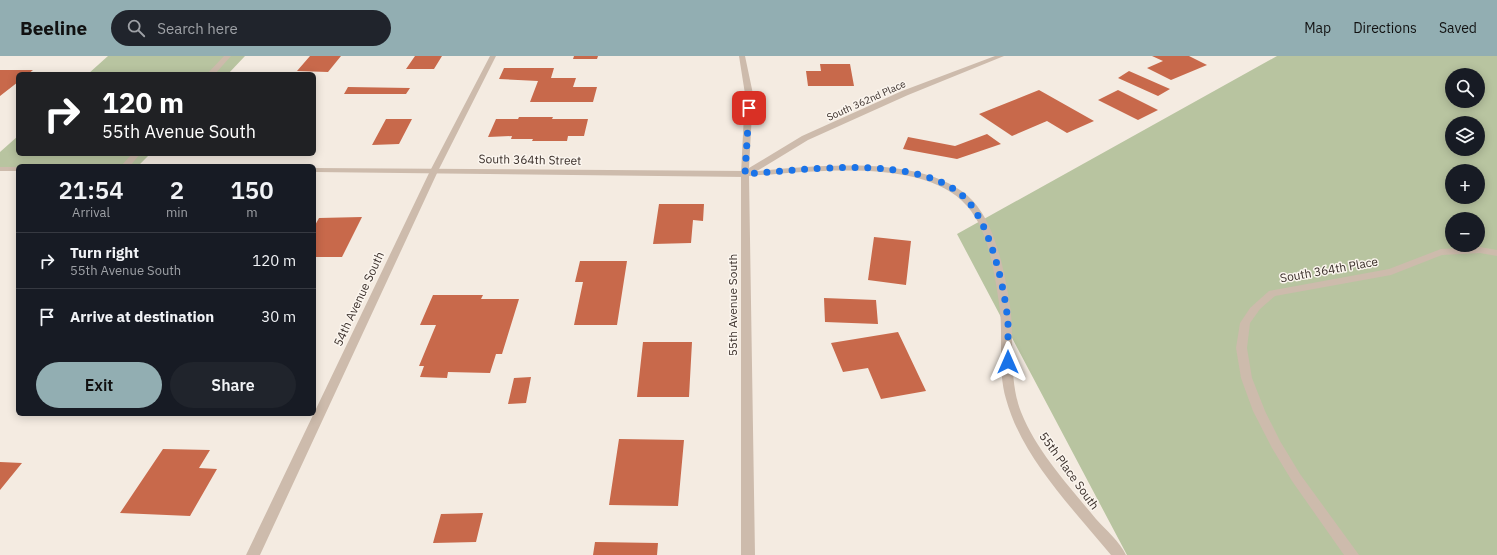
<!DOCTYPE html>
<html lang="en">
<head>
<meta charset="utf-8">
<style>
  body { margin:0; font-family:"IBM Plex Sans",sans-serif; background:#20242c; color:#f1f3f6; height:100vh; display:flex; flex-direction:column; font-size:15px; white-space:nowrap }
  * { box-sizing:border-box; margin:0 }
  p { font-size:13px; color:#9ea1a6 }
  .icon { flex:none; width:22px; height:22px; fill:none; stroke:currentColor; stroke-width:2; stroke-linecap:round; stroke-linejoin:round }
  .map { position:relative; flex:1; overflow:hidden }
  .details { position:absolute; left:16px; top:108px; width:300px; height:252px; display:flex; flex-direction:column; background:#171b24; border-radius:6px; box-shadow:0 2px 10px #0003 }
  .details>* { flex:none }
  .top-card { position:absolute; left:16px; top:16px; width:300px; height:84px; border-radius:6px; box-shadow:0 2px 10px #0003; background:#202124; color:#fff; overflow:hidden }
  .buttons { position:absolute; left:1445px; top:12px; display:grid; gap:8px }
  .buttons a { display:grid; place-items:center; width:40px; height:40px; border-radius:50%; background:#171b24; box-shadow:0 2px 10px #0003; font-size:20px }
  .pin { position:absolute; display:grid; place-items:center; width:34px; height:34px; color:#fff; margin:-17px; border-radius:8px; box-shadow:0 2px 6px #0006 }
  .me { position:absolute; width:44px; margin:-22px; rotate:0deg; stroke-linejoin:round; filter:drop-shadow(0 0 3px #0008) }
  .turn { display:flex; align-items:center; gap:14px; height:84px; padding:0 20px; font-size:18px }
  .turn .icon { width:52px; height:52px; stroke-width:2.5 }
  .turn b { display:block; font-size:28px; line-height:34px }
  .eta { display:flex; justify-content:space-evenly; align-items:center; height:68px; text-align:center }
  .eta b { font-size:24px; font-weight:600; line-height:28px }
  .primary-button { display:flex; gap:8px; margin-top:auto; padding:8px 20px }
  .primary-button a { flex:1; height:46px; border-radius:24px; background:#92aeb2; color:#111; font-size:16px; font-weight:600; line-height:46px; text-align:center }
  .primary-button a+a { background:#20242c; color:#f1f3f6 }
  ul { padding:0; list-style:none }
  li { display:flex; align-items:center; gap:12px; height:56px; padding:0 20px; border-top:1px solid #363941 }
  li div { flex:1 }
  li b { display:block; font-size:15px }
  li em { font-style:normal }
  header { display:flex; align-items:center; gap:24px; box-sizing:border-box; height:56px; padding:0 20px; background:#92aeb2; color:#111 }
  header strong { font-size:19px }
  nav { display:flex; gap:22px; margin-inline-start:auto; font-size:14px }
  .search { width:280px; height:36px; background:#20242c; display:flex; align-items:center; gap:10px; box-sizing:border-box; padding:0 14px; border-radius:22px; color:#9ea1a6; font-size:15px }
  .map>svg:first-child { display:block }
  .green { fill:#b8c4a0; fill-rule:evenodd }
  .building { fill:#c8694b }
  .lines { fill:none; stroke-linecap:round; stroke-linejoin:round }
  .minor { fill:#cdbbac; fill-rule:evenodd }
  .tertiary { fill:#cdbbac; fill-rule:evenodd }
  .route { stroke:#1a73e8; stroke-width:7; stroke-dasharray:0 12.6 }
  .labels { text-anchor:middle; stroke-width:3; stroke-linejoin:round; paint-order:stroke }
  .far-street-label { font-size:10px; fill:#3b302b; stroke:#fbf5ee }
  .street-label { font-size:12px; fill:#3b302b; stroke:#fbf5ee }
</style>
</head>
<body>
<header>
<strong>Beeline</strong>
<div class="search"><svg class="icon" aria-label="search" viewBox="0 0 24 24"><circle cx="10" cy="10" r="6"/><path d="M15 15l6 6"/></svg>Search here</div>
<nav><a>Map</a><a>Directions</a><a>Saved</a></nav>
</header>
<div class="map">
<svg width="1497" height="499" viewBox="0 0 1497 499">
  <rect width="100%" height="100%" fill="#f4ebe1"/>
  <path class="green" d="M 108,0 L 245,0 L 228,18 L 88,18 Z
    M 1277,0 L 1497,0 L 1497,499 L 1127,499 L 957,178 ZM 1452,19 L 1478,19 L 1478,45 L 1452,45 ZM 1452,67 L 1478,67 L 1478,93 L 1452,93 ZM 1452,115 L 1478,115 L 1478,141 L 1452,141 ZM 1452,163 L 1478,163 L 1478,189 L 1452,189 Z
    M 18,80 L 18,98 L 150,98 L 138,110 L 18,110 L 18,113 L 0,113 L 0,96 Z"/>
  <path class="building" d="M 310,0 L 341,0 L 328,16 L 297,15 Z
    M 415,0 L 442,0 L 434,13 L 406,13 Z
    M 574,0 L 598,0 L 597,3 L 573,3 Z
    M 1152,0 L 1189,0 L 1207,9 L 1171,24 L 1147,12 L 1163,5 Z
    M 820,8 L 850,8 L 854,30 L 808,30 L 806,15 L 821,15 Z
    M 504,12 L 554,12 L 551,22 L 576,22 L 573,31 L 597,31 L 593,46 L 530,46 L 538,25 L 499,23 Z
    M 0,14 L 33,14 L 28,18 L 18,18 L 18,26 L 0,40 Z
    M 1129,15 L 1170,33 L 1158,40 L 1118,22 Z
    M 348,31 L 410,32 L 406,38 L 344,38 Z
    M 1039,34 L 1094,65 L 1067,77 L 1047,65 L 1012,80 L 979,58 Z
    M 1118,34 L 1158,54 L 1138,64 L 1098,44 Z
    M 519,61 L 553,61 L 552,63 L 588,63 L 584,80 L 568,80 L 567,85 L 532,85 L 533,83 L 511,83 L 512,80 L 488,81 L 496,63 L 518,63 Z
    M 386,63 L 412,63 L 399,88 L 372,89 Z
    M 987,78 L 1001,88 L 957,103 L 903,93 L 908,81 L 955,90 Z
    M 659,148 L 704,148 L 703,165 L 693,164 L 691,187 L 653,188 Z
    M 362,161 L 342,201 L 314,201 L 314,171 L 319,162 Z
    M 874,181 L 911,185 L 906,229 L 868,224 Z
    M 580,205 L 627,205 L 617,269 L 574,269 L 583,226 L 575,226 Z
    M 433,239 L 483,239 L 481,243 L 519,243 L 502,298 L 496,298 L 490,317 L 448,316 L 447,322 L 420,321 L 424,310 L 419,310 L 436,269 L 420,269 Z
    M 824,242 L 876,244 L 878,268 L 825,266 Z
    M 898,276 L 926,335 L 881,343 L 868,312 L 843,316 L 831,287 Z
    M 643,286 L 692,286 L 689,341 L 637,341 Z
    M 531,321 L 526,347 L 508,348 L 514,322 Z
    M 619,383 L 684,384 L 678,450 L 609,449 Z
    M 163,393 L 210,394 L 199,412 L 217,413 L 190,460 L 120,457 Z
    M 0,406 L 22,407 L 0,434 Z
    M 483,457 L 476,486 L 433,487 L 441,458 Z
    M 595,486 L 658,487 L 657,499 L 593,499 Z"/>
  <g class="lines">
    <path class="minor" d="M 224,0 L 231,0 L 215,18 L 207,18 Z
      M 490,0 L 496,0 L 438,115 L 260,499 L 246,499 L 430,115 Z
      M 739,0 L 745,0 L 753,38 L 749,112 L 802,80 L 902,35 L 995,0 L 1004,0 L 908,39 L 808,84 L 757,115 C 817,110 928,97 973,145 C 996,170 1005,218 1010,250 C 1015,285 1008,322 1021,356 C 1037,396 1069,430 1096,463 C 1106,474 1120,486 1126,499 L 1111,499 L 1100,486 C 1065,444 1021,398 1006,343 C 997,312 1004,278 999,247 C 994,215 989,175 967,150 C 925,100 808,116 749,120 L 755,499 L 741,499 L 741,118 L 745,38 Z
      M 132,98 L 140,98 L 130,110 L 121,110 Z
      M 1480,191 L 1497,194 L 1497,200 L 1480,197 L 1442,199 L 1391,219 L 1275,240 L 1260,253 L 1250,267 L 1247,292 L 1252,322 L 1265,355 L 1280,385 L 1300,418 L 1359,499 L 1344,499 L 1292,425 L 1272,392 L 1253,355 L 1241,322 L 1236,292 L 1240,267 L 1250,252 L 1269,235 L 1389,213 L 1441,193 Z"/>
    <path class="tertiary" d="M 0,111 L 18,111 L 18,115 L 0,115 Z
      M 314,112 L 745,115 L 749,118 L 745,121 L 314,116 Z"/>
  </g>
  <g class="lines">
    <path class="route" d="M 749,52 L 745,118 C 805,114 919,97 965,142 C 990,166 1005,233 1008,267 C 1008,280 1008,293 1008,306"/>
  </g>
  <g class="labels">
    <g class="far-street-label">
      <text transform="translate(866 44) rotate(-24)" y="4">South 362nd Place</text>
    </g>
    <g class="street-label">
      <text transform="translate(530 104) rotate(1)" y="4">South 364th Street</text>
      <text transform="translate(1329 214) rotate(-10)" y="4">South 364th Place</text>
      <text transform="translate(359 243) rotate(-65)" y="4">54th Avenue South</text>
      <text transform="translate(733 249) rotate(-90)" y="4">55th Avenue South</text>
      <text transform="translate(1069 415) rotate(54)" y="4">55th Place South</text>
    </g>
  </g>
</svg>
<div class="buttons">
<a><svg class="icon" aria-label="search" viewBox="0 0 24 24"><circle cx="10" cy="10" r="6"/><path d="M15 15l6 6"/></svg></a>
<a><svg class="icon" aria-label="layers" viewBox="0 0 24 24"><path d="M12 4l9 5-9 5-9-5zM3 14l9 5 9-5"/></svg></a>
<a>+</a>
<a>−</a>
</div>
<div class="pin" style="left:749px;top:52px;background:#d93025"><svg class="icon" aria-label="arrive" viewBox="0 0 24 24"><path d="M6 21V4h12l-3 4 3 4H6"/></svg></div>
<svg class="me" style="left:1008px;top:306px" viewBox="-20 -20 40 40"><path d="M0-17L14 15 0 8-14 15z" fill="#1a73e8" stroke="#fff" stroke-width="4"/></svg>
<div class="top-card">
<div class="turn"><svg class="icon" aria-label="right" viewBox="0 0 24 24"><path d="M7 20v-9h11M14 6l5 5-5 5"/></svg><div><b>120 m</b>55th Avenue South</div></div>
</div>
<section class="details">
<div class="eta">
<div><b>21:54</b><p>Arrival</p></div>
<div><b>2</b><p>min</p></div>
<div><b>150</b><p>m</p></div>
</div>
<ul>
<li><svg class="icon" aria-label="right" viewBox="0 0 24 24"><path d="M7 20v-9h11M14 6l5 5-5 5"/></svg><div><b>Turn right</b><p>55th Avenue South</p></div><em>120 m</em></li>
<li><svg class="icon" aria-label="arrive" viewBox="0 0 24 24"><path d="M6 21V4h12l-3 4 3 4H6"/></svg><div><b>Arrive at destination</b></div><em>30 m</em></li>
</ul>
<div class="primary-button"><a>Exit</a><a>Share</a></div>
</section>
</div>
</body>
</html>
